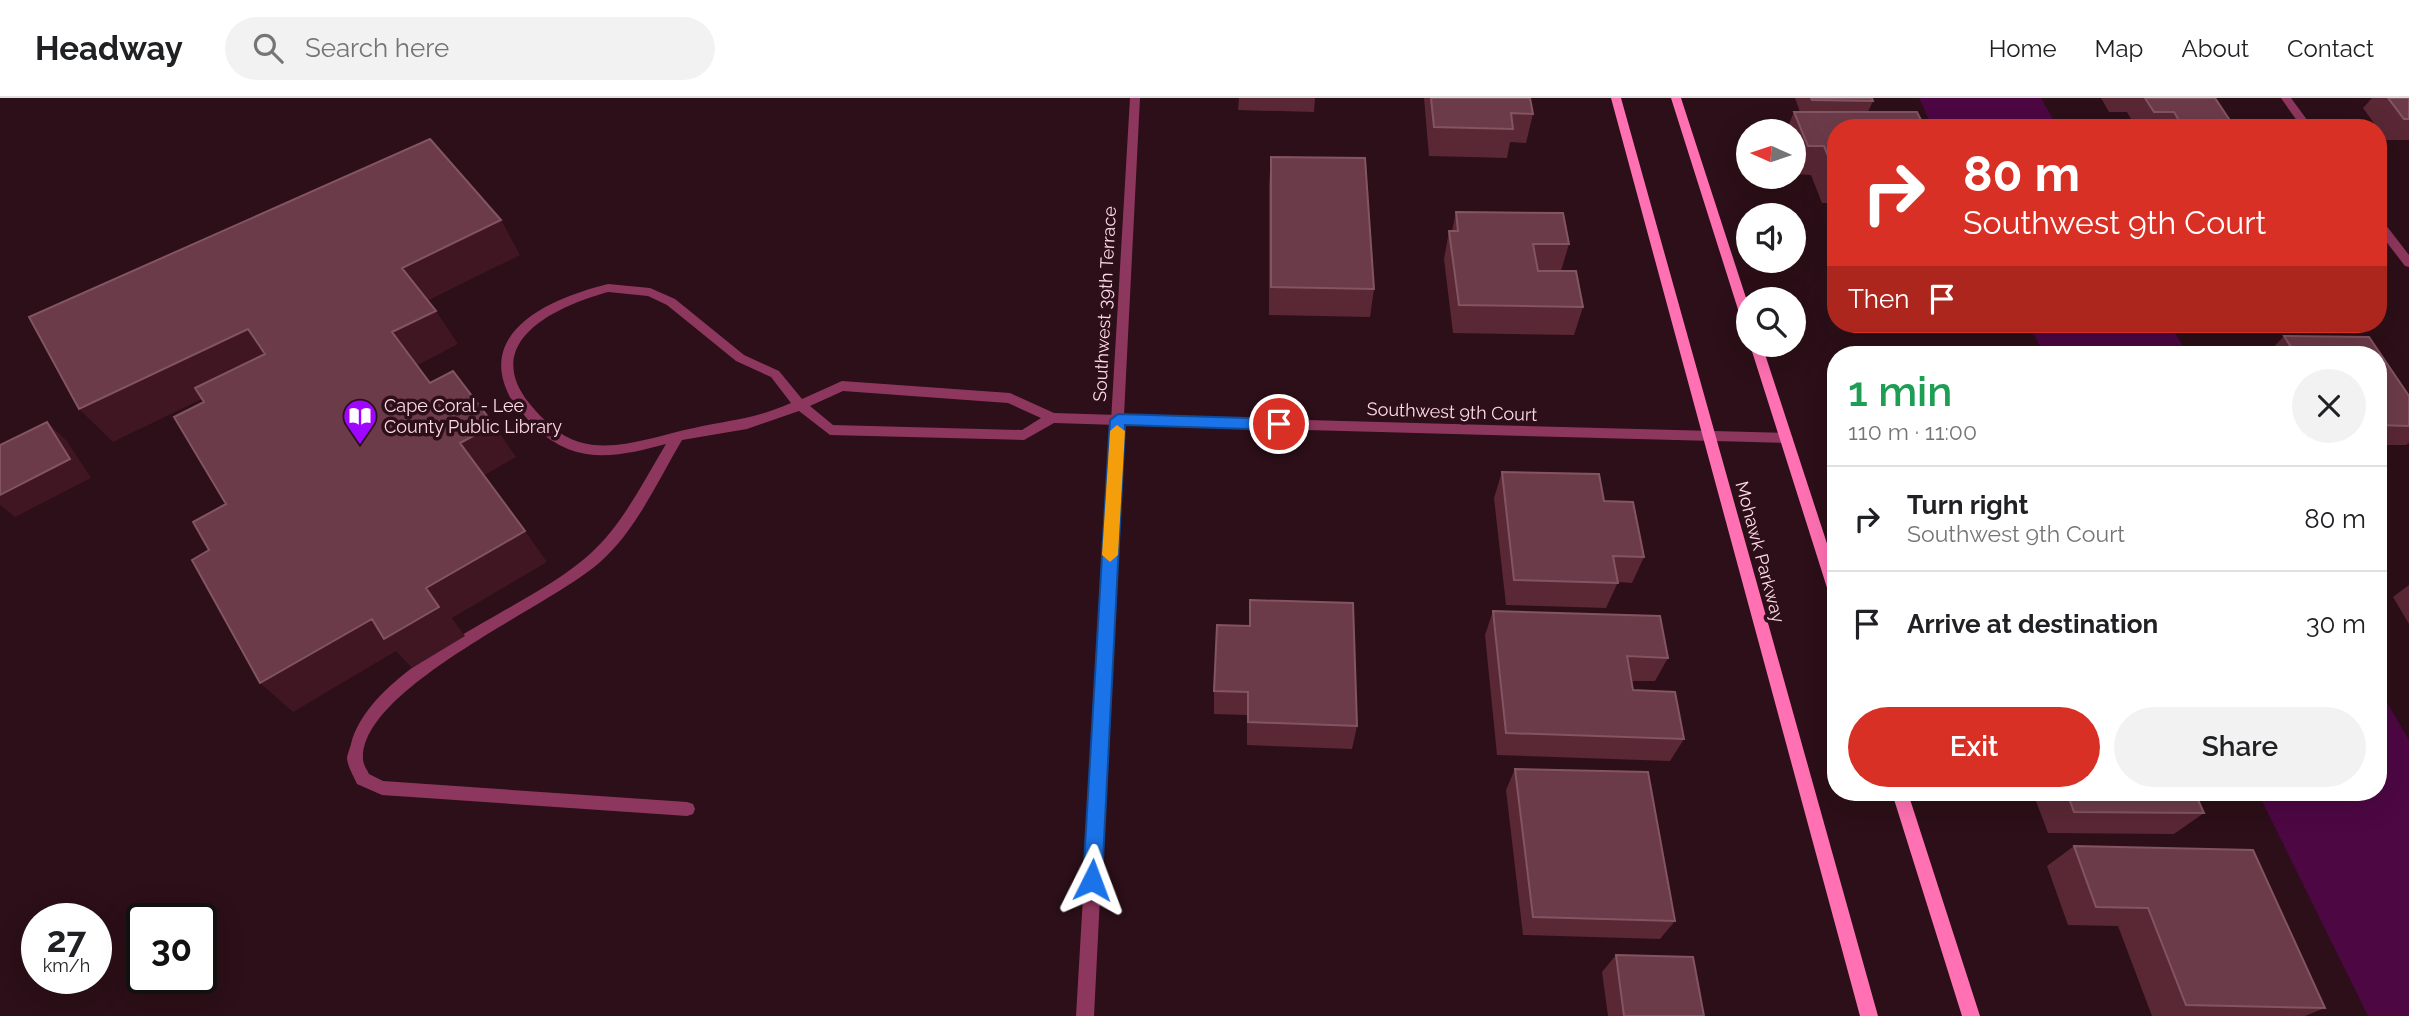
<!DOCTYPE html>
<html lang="en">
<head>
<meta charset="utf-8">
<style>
  body { margin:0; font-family:Raleway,sans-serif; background:#f2f2f2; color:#202124; height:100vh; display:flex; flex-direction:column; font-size:26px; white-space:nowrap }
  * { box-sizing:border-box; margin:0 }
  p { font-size:23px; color:#757577 }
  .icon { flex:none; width:38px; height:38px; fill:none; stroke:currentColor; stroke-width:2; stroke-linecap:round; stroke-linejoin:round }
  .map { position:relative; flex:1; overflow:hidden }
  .side { position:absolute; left:1827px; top:248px; width:560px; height:455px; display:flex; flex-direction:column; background:#fff; border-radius:28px; box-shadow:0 7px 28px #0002 }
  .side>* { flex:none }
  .hud { position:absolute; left:1827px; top:21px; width:560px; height:214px; border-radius:28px; box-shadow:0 7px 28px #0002; background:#d93025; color:#fff; overflow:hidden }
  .needle { width:46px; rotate:273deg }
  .controls { position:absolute; left:1736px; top:21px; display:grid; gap:14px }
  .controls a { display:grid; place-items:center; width:70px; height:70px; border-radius:50%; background:#fff; box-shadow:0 7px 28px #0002; font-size:35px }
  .speed { position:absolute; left:21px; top:805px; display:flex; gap:14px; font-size:35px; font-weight:700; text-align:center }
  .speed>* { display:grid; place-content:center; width:91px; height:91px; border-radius:50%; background:#fff; box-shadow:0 7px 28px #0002; line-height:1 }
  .speed small { font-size:18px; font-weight:400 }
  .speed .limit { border:4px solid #111; border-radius:10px; background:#fff; color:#111 }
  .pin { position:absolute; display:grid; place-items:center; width:60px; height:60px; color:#fff; margin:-30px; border:4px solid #fff; border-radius:50%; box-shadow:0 2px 7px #0007 }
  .me { position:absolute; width:77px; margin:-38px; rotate:3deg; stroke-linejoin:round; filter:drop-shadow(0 0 5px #0008) }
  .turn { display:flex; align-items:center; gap:24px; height:147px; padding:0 21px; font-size:32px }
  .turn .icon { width:91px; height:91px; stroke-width:2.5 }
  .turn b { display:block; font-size:49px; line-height:60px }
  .then { display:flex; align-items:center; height:66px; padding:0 21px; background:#0003; gap:14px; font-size:26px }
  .round { display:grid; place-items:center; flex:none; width:74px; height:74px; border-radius:37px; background:#f2f2f2 }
  .summary { display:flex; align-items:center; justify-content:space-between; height:119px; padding:0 21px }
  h1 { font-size:42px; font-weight:600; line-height:52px; color:#1e9e55 }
  .action { display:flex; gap:14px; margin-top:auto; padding:14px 21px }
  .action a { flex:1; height:80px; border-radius:42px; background:#d93025; color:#fff; font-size:28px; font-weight:600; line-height:80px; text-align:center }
  .action a+a { background:#f2f2f2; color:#202124 }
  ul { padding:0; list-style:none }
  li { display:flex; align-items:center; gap:21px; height:105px; padding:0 21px; border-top:2px solid #e0e0e0 }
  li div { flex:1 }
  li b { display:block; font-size:26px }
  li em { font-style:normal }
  header { display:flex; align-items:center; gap:42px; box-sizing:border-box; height:98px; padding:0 35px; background:#fff; border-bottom:2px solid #e0e0e0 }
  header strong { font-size:33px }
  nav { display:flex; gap:38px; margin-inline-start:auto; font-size:24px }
  .search { width:490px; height:63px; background:#f2f2f2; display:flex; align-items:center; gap:18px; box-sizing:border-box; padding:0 24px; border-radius:38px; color:#757577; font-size:26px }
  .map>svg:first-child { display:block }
  .water { fill:#4d0743 }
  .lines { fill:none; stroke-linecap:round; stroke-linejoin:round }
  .lane { fill:#8e375e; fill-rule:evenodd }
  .street { fill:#8e375e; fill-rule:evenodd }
  .secondary { fill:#ff71b2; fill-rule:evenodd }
  .wall { fill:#5a2735 }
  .shaded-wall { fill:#401622 }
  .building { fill:#6c3b49; stroke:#835462; stroke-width:2 }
  .route { fill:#1a73e8; stroke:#114b97; stroke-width:2 }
  .slow { fill:#f59e0b }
  .labels { text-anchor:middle; stroke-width:7; stroke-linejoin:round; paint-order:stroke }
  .street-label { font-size:18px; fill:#ffdae8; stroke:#2c0f18 }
  .poi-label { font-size:18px; fill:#ffdae8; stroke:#2c0f18; text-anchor:start }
</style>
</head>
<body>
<header>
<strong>Headway</strong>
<div class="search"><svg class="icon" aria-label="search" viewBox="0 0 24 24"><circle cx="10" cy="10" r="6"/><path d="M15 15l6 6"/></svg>Search here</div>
<nav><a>Home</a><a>Map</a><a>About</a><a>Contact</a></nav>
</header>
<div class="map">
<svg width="2409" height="918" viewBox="0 0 2409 918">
  <rect width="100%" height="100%" fill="#2c0f18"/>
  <path class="water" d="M 1919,0 L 2041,0 L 2058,30 L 1933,30 Z
    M 2029,226 L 2170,226 L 2188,257 L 2044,257 Z
    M 2378,589 L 2409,642 L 2409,918 L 2368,918 L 2258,695 L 2378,695 Z"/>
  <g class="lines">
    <path class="lane" d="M 608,186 L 650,190 L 675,201 L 744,257 L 779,273 L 802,301 L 842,283 L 1010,295 L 1054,315 L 1118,317 L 1124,322 L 1118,327 L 1054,325 L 1024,342 L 830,337 L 799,313 L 747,331 L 682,342 C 657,384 636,433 599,465 C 549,509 360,590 363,661 C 363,666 367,672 369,676 L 383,683 L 687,704 L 693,706 L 695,711 L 693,716 L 687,718 L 382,697 L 357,686 C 354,679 348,669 347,661 C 347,657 350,650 351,646 C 373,563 529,512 590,456 C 623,426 643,384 666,346 C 640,353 613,360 586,356 C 561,352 539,336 524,317 C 519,310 511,303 508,295 C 477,229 559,198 608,186 ZM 608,194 L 648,198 L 667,207 L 736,263 L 771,279 L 791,305 C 755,321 731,322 694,330 C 658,337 616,355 579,344 C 559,338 542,321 529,305 C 480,243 557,208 608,194 ZM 843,293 L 1008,305 L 1041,320 L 1022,332 L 833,327 L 810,308 Z"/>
    <path class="street" d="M 1130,0 L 1140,0 L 1124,317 L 1786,335 L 1793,340 L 1786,345 L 1124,327 L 1094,918 L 1076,918 Z
      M 2281,0 L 2291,0 L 2313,30 L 2302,30 Z
      M 2378,121 L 2382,122 L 2409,157 L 2409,169 L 2405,168 L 2378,133 Z"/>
    <path class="secondary" d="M 1611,0 L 1621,0 L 1878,918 L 1860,918 Z
      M 1671,0 L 1681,0 L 1748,206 L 1748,228 L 1742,224 Z
      M 1750,247 L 1762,247 L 1836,473 L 1836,502 L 1831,500 L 1829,496 Z
      M 1892,695 L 1908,695 L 1980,918 L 1962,918 Z"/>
  </g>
  <path class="wall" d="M 1239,0 L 1315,0 L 1314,14 L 1238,12 Z
    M 1424,0 L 1530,0 L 1533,16 L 1526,45 L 1510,44 L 1507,60 L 1429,58 Z
    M 1795,0 L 1872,0 L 1873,3 L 1868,14 L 1836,30 L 1836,105 L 1822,105 L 1811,77 L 1795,76 L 1794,73 L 1794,33 L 1786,33 L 1794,14 L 1800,14 Z
    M 2101,0 L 2215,0 L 2235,30 L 2136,30 L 2127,14 L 2109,14 Z
    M 2372,0 L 2409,0 L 2409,42 L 2386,42 L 2363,10 Z
    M 1271,59 L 1374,191 L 1370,219 L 1269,217 L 1269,87 Z
    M 1456,114 L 1569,146 L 1561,173 L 1583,209 L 1574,237 L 1453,235 L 1444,161 L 1449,133 L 1452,133 Z
    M 2284,238 L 2369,239 L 2409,298 L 2409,345 L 2406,347 L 2378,347 L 2378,257 L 2266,257 Z
    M 1502,374 L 1604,403 L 1644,459 L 1632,485 L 1618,484 L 1606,510 L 1506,507 L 1494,400 Z
    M 2409,487 L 2409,526 L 2393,499 Z
    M 1250,502 L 1357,628 L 1352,651 L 1247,647 L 1247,617 L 1214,616 L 1214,593 L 1249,528 Z
    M 1493,513 L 1668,560 L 1655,583 L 1631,583 L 1633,592 L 1684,641 L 1670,663 L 1497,657 L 1485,537 Z
    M 1515,671 L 1675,823 L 1660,841 L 1523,837 L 1506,692 Z
    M 2033,695 L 2195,695 L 2204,715 L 2174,736 L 2048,735 Z
    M 2074,748 L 2325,910 L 2305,918 L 2152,918 L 2118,828 L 2068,827 L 2047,768 Z
    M 1616,857 L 1704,918 L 1608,918 L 1602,874 Z"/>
  <path class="shaded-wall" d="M 501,122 L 520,157 L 425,204 L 402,170 Z
    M 436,213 L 458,246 L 416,268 L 392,234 Z
    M 248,231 L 276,265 L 113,344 L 79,311 Z
    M 47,324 L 67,343 L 91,380 L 15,419 L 0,407 L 0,397 Z
    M 494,327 L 516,359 L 483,378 L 460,345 Z
    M 525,433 L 547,464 L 452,520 L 465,538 L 412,570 L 396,553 L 293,614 L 260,585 Z"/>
  <path class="building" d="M 1431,0 L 1530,0 L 1533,16 L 1511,15 L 1513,31 L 1434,29 Z
    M 1811,0 L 1872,0 L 1873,3 L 1812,2 Z
    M 2145,0 L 2215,0 L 2235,30 L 2183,29 L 2174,14 L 2154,14 Z
    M 2388,0 L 2409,0 L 2409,21 L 2404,21 Z
    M 1794,14 L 1917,14 L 1925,30 L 1836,30 L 1836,77 L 1824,48 L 1808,48 Z
    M 430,41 L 501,122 L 402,170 L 436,213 L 392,234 L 430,285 L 453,273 L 494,327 L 460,345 L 525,433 L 426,490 L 439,509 L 384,541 L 372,521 L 260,585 L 192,462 L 209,452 L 193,424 L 226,406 L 174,319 L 204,304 L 195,290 L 265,256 L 248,231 L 79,311 L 29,219 Z
    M 1271,59 L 1365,60 L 1374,191 L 1271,189 Z
    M 1456,114 L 1563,115 L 1569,146 L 1533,146 L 1538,173 L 1576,173 L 1583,209 L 1459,207 L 1449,133 L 1458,133 Z
    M 2284,238 L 2369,239 L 2409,298 L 2409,328 L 2378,327 L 2378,257 L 2296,257 Z
    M 47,324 L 70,361 L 0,397 L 0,347 Z
    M 1502,374 L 1599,376 L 1604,403 L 1633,404 L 1644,459 L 1613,458 L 1618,485 L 1514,482 Z
    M 1250,502 L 1353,505 L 1357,628 L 1248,624 L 1248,594 L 1214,593 L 1217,527 L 1250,528 Z
    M 1493,513 L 1660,518 L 1668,560 L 1627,558 L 1633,592 L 1675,594 L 1684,641 L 1506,635 Z
    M 1515,671 L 1648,674 L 1675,823 L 1533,819 Z
    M 2067,695 L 2195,695 L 2204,715 L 2074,714 Z
    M 2074,748 L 2253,752 L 2325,910 L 2186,907 L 2148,810 L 2096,809 Z
    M 1616,857 L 1693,859 L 1704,918 L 1624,918 Z"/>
  <path class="route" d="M 1118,316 L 1279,321 L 1286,326 L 1279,332 L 1125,327 L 1102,782 L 1099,789 L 1092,791 L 1086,789 L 1083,782 L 1110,322 Z"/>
  <path class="slow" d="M 1117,327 L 1125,333 L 1118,457 L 1110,464 L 1102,457 L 1110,333 Z"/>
  <defs>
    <g id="library-pin" transform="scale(1.75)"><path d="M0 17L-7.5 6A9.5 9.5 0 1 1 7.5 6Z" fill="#9f06ff" stroke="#2c0f18"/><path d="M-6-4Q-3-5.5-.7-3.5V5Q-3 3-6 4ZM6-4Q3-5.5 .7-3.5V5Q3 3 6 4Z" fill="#fff"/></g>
  </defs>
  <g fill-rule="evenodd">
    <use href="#library-pin" x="360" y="318"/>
  </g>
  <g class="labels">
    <g class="street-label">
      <text transform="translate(1105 206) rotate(-87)" y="6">Southwest 39th Terrace</text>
      <text transform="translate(1452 314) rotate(2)" y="6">Southwest 9th Court</text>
      <text transform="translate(1760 454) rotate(75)" y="6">Mohawk Parkway</text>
    </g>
    <g class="poi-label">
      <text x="384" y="314">Cape Coral - Lee<tspan x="384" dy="21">County Public Library</tspan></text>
    </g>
  </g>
</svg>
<div class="controls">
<a><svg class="needle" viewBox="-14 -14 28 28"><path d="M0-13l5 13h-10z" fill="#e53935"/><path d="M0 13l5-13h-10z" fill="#757577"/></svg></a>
<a><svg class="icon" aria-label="sound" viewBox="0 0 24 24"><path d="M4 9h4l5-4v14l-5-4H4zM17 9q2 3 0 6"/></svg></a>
<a><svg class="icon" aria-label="search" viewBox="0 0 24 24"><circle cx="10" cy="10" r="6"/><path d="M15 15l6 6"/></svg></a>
</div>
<div class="speed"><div>27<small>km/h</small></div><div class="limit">30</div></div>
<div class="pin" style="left:1279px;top:326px;background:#d93025"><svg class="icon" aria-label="arrive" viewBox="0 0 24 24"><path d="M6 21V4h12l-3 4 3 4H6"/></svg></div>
<svg class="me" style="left:1092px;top:782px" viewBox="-20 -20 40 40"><path d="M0-17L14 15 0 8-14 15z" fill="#1a73e8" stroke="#fff" stroke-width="4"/></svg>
<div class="hud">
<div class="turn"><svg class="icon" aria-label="right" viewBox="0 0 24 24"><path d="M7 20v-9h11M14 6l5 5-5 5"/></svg><div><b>80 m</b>Southwest 9th Court</div></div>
<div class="then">Then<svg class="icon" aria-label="arrive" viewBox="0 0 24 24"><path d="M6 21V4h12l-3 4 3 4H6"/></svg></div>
</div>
<section class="side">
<div class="summary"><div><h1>1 min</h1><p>110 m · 11:00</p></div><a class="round"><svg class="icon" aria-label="close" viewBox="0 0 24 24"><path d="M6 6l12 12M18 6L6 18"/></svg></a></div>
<ul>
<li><svg class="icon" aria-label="right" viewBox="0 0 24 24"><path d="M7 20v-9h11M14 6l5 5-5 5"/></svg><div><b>Turn right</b><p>Southwest 9th Court</p></div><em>80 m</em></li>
<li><svg class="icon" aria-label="arrive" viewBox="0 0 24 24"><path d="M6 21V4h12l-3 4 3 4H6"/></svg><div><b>Arrive at destination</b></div><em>30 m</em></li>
</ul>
<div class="action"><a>Exit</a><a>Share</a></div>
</section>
</div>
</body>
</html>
